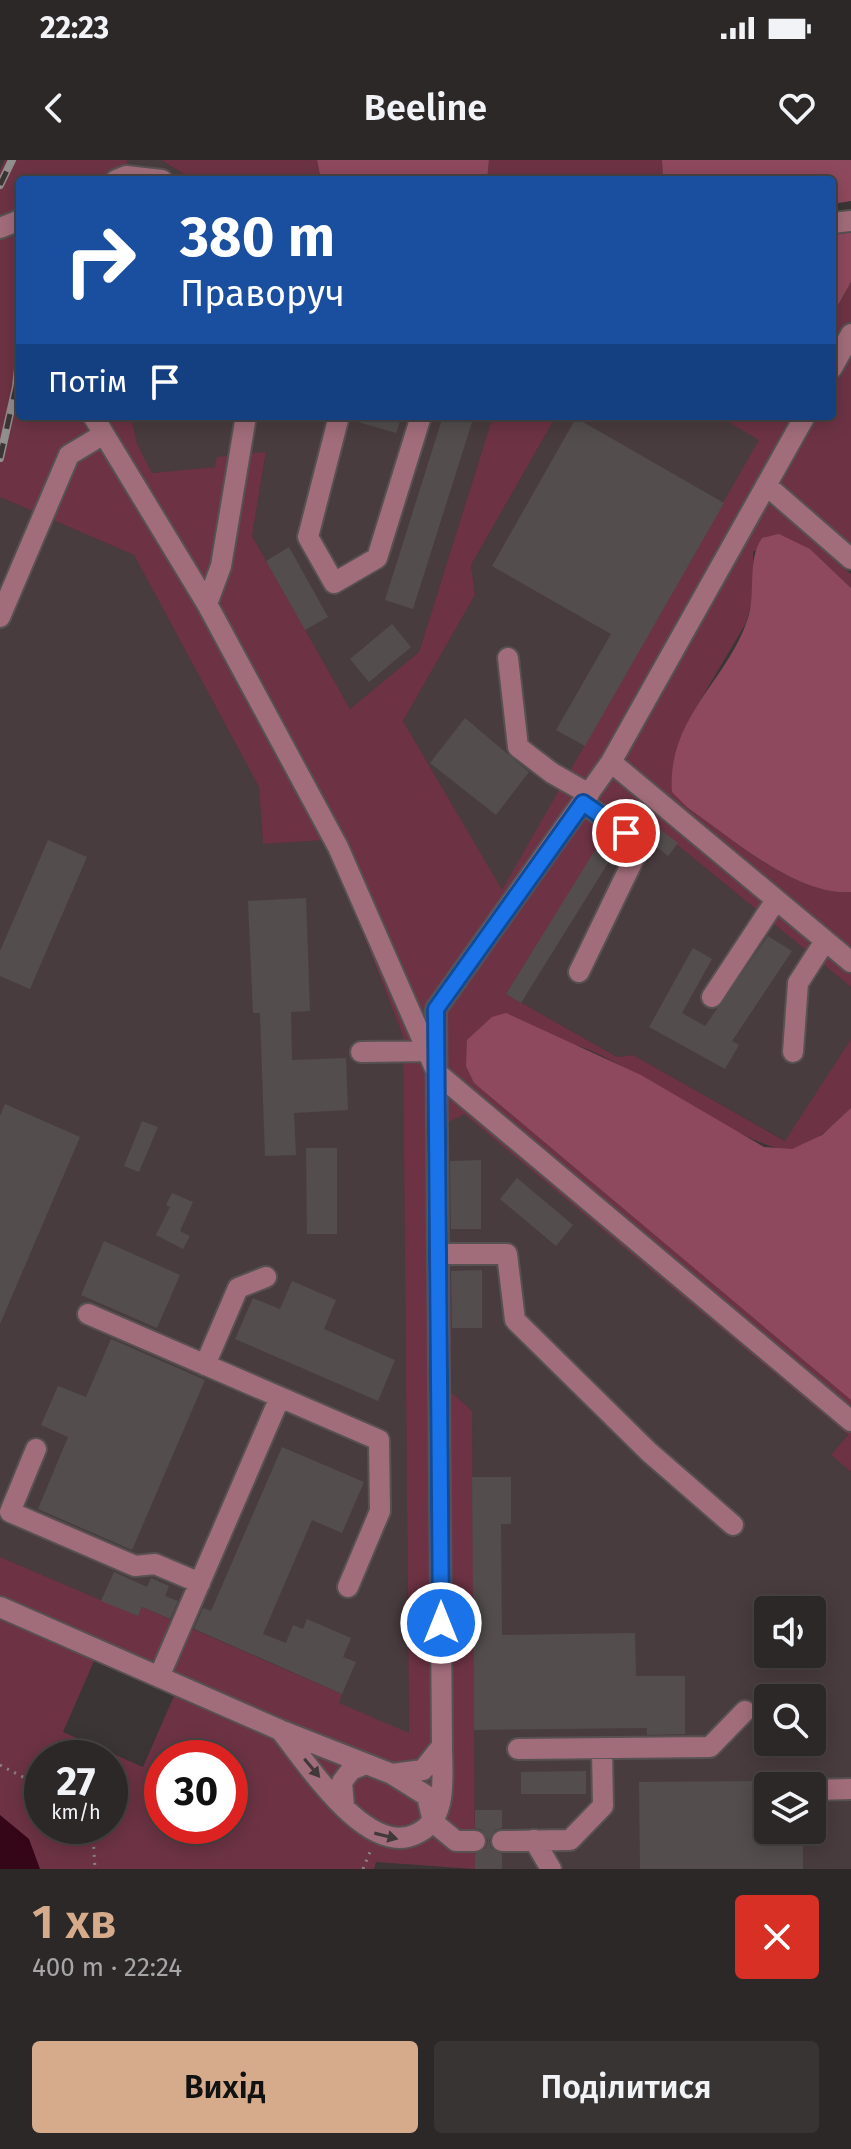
<!DOCTYPE html>
<html lang="uk">
<head>
<meta charset="utf-8">
<style>
  body { margin:0; font-family:"Fira Sans",sans-serif; background:#383434; color:#f1f3f6; height:100vh; display:flex; flex-direction:column; font-size:30px; white-space:nowrap }
  * { box-sizing:border-box; margin:0 }
  p { font-size:26px; color:#a6a6a8 }
  .icon { flex:none; width:44px; height:44px; fill:none; stroke:currentColor; stroke-width:2; stroke-linecap:round; stroke-linejoin:round }
  .map { position:relative; height:1709px; overflow:hidden }
  .sheet { display:flex; flex-direction:column; background:#2c2828; flex:1 }
  .sheet>* { flex:none }
  .banner { position:absolute; left:16px; top:16px; width:820px; height:244px; border-radius:8px; box-shadow:0 4px 20px #0003,0 0 0 2px #484445; background:#1a4fa0; color:#fff; overflow:hidden }
  .fabs { position:absolute; left:754px; top:1436px; display:grid; gap:16px }
  .fabs a { display:grid; place-items:center; width:72px; height:72px; border-radius:8px; background:#2c2828; box-shadow:0 4px 20px #0003,0 0 0 2px #484445; font-size:40px }
  .speed { position:absolute; left:24px; top:1580px; display:flex; gap:16px; font-size:40px; font-weight:700; text-align:center }
  .speed>* { display:grid; place-content:center; width:104px; height:104px; border-radius:50%; background:#2c2828; box-shadow:0 4px 20px #0003,0 0 0 2px #484445; line-height:1 }
  .speed small { font-size:20px; font-weight:400 }
  .speed .limit { border:12px solid #d22; background:#fff; color:#111 }
  .pin { position:absolute; display:grid; place-items:center; width:68px; height:68px; color:#fff; margin:-34px; border:4px solid #fff; border-radius:50%; box-shadow:0 2px 8px #0007 }
  .me { position:absolute; width:88px; margin:-44px; rotate:0deg; stroke-linejoin:round; filter:drop-shadow(0 0 6px #0008) }
  .turn { display:flex; align-items:center; gap:28px; height:168px; padding:0 32px; font-size:36px }
  .turn .icon { width:104px; height:104px; stroke-width:2.5 }
  .turn b { display:block; font-size:56px; line-height:68px }
  .then { display:flex; align-items:center; height:76px; padding:0 32px; background:#0003; gap:16px; font-size:30px }
  .round { display:grid; place-items:center; flex:none; width:84px; height:84px; border-radius:8px; background:#383434 }
  .head { display:flex; align-items:center; justify-content:space-between; height:136px; padding:0 32px }
  h1 { font-size:48px; font-weight:600; line-height:60px; color:#d6ab8b }
  .cta { display:flex; gap:16px; margin-top:auto; padding:16px 32px }
  .cta a { flex:1; height:92px; border-radius:8px; background:#d6ab8b; color:#111; font-size:32px; font-weight:600; line-height:92px; text-align:center }
  .cta a+a { background:#383434; color:#f1f3f6 }
  .status { display:flex; justify-content:space-between; align-items:center; height:56px; padding:0 40px; background:#2c2828; direction:ltr }
  .status svg { height:22px; fill:currentColor }
  header { display:flex; justify-content:space-between; align-items:center; height:104px; padding:0 32px; background:#2c2828; font-size:36px; font-weight:600 }
  .map>svg:first-child { display:block }
  .built { fill:#493c3f; fill-rule:evenodd }
  .green { fill:#6d3345; fill-rule:evenodd }
  .forest { fill:#8f495e }
  .water { fill:#350518 }
  .building { fill:#534d4e }
  .lines { fill:none; stroke-linecap:round; stroke-linejoin:round }
  .minor-casing { stroke:#575152; stroke-width:24 }
  .path { stroke:#898485; stroke-width:3; stroke-dasharray:2 6; stroke-linecap:butt }
  .minor { stroke:#a26d7b; stroke-width:20 }
  .rail-casing { stroke:#928d8e; stroke-width:8 }
  .rail { stroke:#3b3536; stroke-width:5; stroke-dasharray:15; stroke-linecap:butt }
  .oneway { fill:#403839 }
  .route-casing { stroke:#114b97; stroke-width:20 }
  .route { stroke:#1a73e8; stroke-width:14 }
</style>
</head>
<body>
<div class="status"><b>22:23</b><svg viewBox="0 0 49 12"><path d="M0 12V9h3v3zM5 12V6h3v6zM10 12V3h3v9zM15 12V0h3v12zM26 1h20v11H26zM47 4h2v5h-2z"/></svg></div>
<header><svg class="icon" aria-label="back" viewBox="0 0 24 24"><path d="M15 5l-7 7 7 7"/></svg>Beeline<svg class="icon" aria-label="heart" viewBox="0 0 24 24"><path d="M12 20l-8-8c-3-5 5-10 8-4 3-6 11-1 8 4z"/></svg></header>
<div class="map">
<svg width="851" height="1709" viewBox="0 0 851 1709">
  <rect width="100%" height="100%" fill="#3b3536"/>
  <path class="built" d="M 127,0 L 161,0 L 194,20 L 126,20 Z
    M 131,256 L 493,256 L 419,492 L 350,549 L 252,376 L 266,293 L 215,307 L 152,313 L 137,284 Z
    M 556,256 L 718,256 L 760,280 L 502,731 L 403,561 L 475,435 L 471,405 Z
    M 0,337 L 134,395 L 259,627 L 263,684 L 325,680 L 403,876 L 409,1574 L 338,1543 L 342,1533 L 143,1447 L 138,1456 L 0,1397 Z
    M 626,643 L 851,827 L 851,879 L 786,981 L 633,895 L 617,897 L 506,834 Z
    M 464,953 L 848,1275 L 831,1295 L 851,1312 L 851,1709 L 475,1709 L 472,1251 L 451,1232 L 449,962 ZM 768,1450 L 812,1450 L 812,1494 L 768,1494 ZM 768,1538 L 812,1538 L 812,1582 L 768,1582 ZM 768,1626 L 812,1626 L 812,1670 L 768,1670 Z"/>
  <path class="green" d="M 5,0 L 127,0 L 126,20 L 20,20 L 20,256 L 131,256 L 137,284 L 152,313 L 215,307 L 217,297 L 266,292 L 252,376 L 350,549 L 419,492 L 493,256 L 556,256 L 471,405 L 475,435 L 403,561 L 502,730 L 759,280 L 718,256 L 832,256 L 832,156 L 851,122 L 851,384 L 836,401 L 851,414 L 851,428 L 810,389 L 753,391 L 753,437 L 746,463 L 688,561 L 688,648 C 730,677 798,737 851,732 L 851,827 L 626,643 L 506,834 L 617,897 L 633,895 L 785,981 L 851,879 L 851,948 C 834,964 815,985 791,989 C 755,995 628,902 579,886 C 565,881 486,902 466,905 L 474,923 L 851,1240 L 851,1312 L 831,1295 L 848,1275 L 464,954 L 449,962 L 451,1232 L 472,1251 L 475,1709 L 376,1702 L 374,1709 L 0,1709 L 0,1397 L 138,1456 L 142,1447 L 342,1534 L 339,1543 L 409,1573 L 403,876 L 326,680 L 263,684 L 259,627 L 134,395 L 0,337 L 0,10 ZM 94,1501 L 174,1536 L 143,1607 L 63,1572 ZM 42,1598 L 110,1598 L 110,1666 L 42,1666 ZM 162,1598 L 230,1598 L 230,1666 L 162,1666 Z
    M 161,0 L 317,0 L 321,20 L 194,20 Z
    M 489,0 L 662,0 L 663,20 L 487,20 Z"/>
  <path class="forest" d="M 317,0 L 489,0 L 487,20 L 321,20 Z
    M 662,0 L 851,0 L 851,41 L 832,44 L 832,20 L 663,20 Z
    M 851,71 L 851,122 L 832,156 L 832,72 Z
    M 779,374 L 810,389 L 851,428 L 851,732 C 798,737 730,677 688,648 L 672,632 C 667,558 726,522 747,461 C 757,433 746,402 762,378 Z
    M 506,853 L 641,915 L 764,987 L 792,989 L 822,975 L 851,948 L 851,1240 L 474,923 L 466,906 L 467,880 L 492,857 Z"/>
  <path class="water" d="M 0,1655 L 29,1679 L 40,1709 L 0,1709 Z"/>
  <path class="building" d="M 352,256 L 402,256 L 396,273 L 351,260 Z
    M 443,256 L 474,256 L 413,449 L 385,440 Z
    M 576,258 L 724,343 L 585,586 L 556,570 L 611,474 L 492,406 Z
    M 289,387 L 328,457 L 305,470 L 266,401 Z
    M 392,464 L 411,487 L 369,522 L 350,499 Z
    M 465,558 L 529,612 L 496,655 L 430,603 Z
    M 626,643 L 678,683 L 668,696 L 654,685 L 648,673 L 619,652 Z
    M 605,674 L 624,688 L 619,700 L 614,707 L 608,703 L 521,843 L 506,834 Z
    M 48,680 L 87,697 L 30,829 L 0,816 L 0,791 Z
    M 306,738 L 310,851 L 291,852 L 292,900 L 346,898 L 348,950 L 294,953 L 296,995 L 265,996 L 260,853 L 253,853 L 248,741 Z
    M 768,776 L 792,791 L 732,881 L 739,885 L 725,909 L 649,867 L 693,788 L 712,799 L 682,853 L 705,866 Z
    M 5,944 L 80,977 L 0,1164 L 0,956 Z
    M 142,961 L 158,967 L 139,1012 L 124,1006 Z
    M 306,988 L 337,988 L 337,1074 L 307,1074 Z
    M 481,1000 L 481,1069 L 451,1069 L 450,1001 Z
    M 517,1018 L 573,1065 L 556,1086 L 500,1039 Z
    M 172,1033 L 193,1042 L 180,1071 L 190,1076 L 183,1089 L 156,1075 L 170,1047 L 166,1045 Z
    M 104,1081 L 180,1115 L 157,1168 L 81,1135 Z
    M 482,1110 L 482,1168 L 452,1168 L 451,1111 Z
    M 292,1121 L 336,1140 L 324,1169 L 395,1200 L 378,1241 L 235,1179 L 253,1138 L 280,1149 Z
    M 111,1179 L 205,1220 L 132,1390 L 38,1349 L 68,1277 L 41,1265 L 58,1226 L 86,1237 Z
    M 282,1287 L 364,1322 L 342,1373 L 312,1360 L 263,1474 L 286,1483 L 293,1465 L 303,1469 L 307,1459 L 351,1478 L 343,1497 L 356,1502 L 342,1534 L 194,1469 L 203,1448 L 211,1451 Z
    M 472,1317 L 511,1317 L 511,1364 L 501,1364 L 502,1475 L 635,1473 L 636,1516 L 685,1516 L 685,1574 L 647,1575 L 647,1568 L 474,1570 Z
    M 114,1412 L 147,1427 L 151,1418 L 169,1426 L 165,1436 L 178,1441 L 170,1459 L 142,1447 L 138,1456 L 101,1441 Z
    M 586,1611 L 586,1634 L 521,1634 L 521,1612 Z
    M 768,1621 L 768,1670 L 803,1670 L 803,1709 L 640,1709 L 639,1622 Z
    M 475,1650 L 502,1650 L 502,1668 L 495,1670 L 489,1680 L 491,1688 L 502,1694 L 502,1709 L 475,1709 L 475,1694 L 486,1688 L 488,1680 L 482,1670 L 475,1668 Z"/>
  <g class="lines">
    <g class="minor-casing">
      <path id="minor" d="M 116,20 L 126,16 L 162,20
        M 832,63 L 851,61
        M 0,68 L 20,60
        M 832,208 L 851,174
        M 93,256 L 207,444 L 338,687 L 437,913 L 851,1261
        M 339,256 L 308,377 L 334,423 L 377,398 L 421,256
        M 766,325 L 851,399
        M 207,444 L 221,406 L 246,256
        M 0,457 L 69,295 L 104,274
        M 508,498 L 518,587 L 552,613 L 589,634
        M 611,602 L 851,802
        M 579,812 L 641,684 L 583,643
        M 712,837 L 776,740
        M 361,892 L 436,891
        M 793,892 L 798,823 L 825,781
        M 438,1094 L 507,1094 L 515,1160 L 649,1292 L 733,1365
        M 88,1154 L 379,1280 L 380,1351 L 348,1427
        M 205,1205 L 238,1128 L 266,1117
        M 36,1289 L 10,1352 L 135,1406 L 155,1404 L 200,1423
        M 0,1447 L 280,1570 L 392,1614 L 427,1636 L 433,1662 L 456,1681 L 475,1681
        M 159,1517 L 280,1237
        M 280,1570 C 308,1604 367,1698 416,1674 C 449,1659 442,1617 442,1586 L 436,849 L 611,602 L 805,256
        M 518,1589 L 710,1587 L 745,1551
        M 392,1614 L 423,1610 L 442,1586
        M 814,1630 L 851,1629
        M 344,1646 L 342,1622 L 351,1610 L 366,1604
        M 534,1680 L 551,1709
        M 502,1681 L 570,1680 L 603,1646 L 602,1588"/>
    </g>
    <path class="path" d="M 0,1605 L 42,1627
      M 85,1666 L 93,1675 L 95,1709
      M 363,1709 L 372,1687"/>
    <use href="#minor" class="minor"/>
    <g class="rail-casing">
      <path id="rail" d="M 20,22 L 20,134
        M 0,25 L 12,0
        M 0,298 L 16,227 L 20,190"/>
    </g>
    <use href="#rail" class="rail"/>
  </g>
  <defs><path id="oneway-solid" d="M-6-.8H1V-3.2L6.5 0L1 3.2V.8H-6Z" transform="scale(2)"/></defs>
  <g class="oneway">
    <use href="#oneway-solid" transform="translate(312 1608) rotate(50)"/>
    <use href="#oneway-solid" transform="translate(386 1676) rotate(14)"/>
  </g>
  <g class="lines">
    <g class="route-casing">
      <path id="route" d="M 441,1463 L 436,849 L 583,643 L 626,673"/>
    </g>
    <use href="#route" class="route"/>
  </g>
</svg>
<div class="fabs">
<a><svg class="icon" aria-label="sound" viewBox="0 0 24 24"><path d="M4 9h4l5-4v14l-5-4H4zM17 9q2 3 0 6"/></svg></a>
<a><svg class="icon" aria-label="search" viewBox="0 0 24 24"><circle cx="10" cy="10" r="6"/><path d="M15 15l6 6"/></svg></a>
<a><svg class="icon" aria-label="layers" viewBox="0 0 24 24"><path d="M12 4l9 5-9 5-9-5zM3 14l9 5 9-5"/></svg></a>
</div>
<div class="speed"><div>27<small>km/h</small></div><div class="limit">30</div></div>
<div class="pin" style="left:626px;top:673px;background:#d93025"><svg class="icon" aria-label="arrive" viewBox="0 0 24 24"><path d="M6 21V4h12l-3 4 3 4H6"/></svg></div>
<svg class="me" style="left:441px;top:1463px" viewBox="-20 -20 40 40"><circle r="17" fill="#1a73e8" stroke="#fff" stroke-width="3"/><path d="M0-11L8 9 0 5-8 9z" fill="#fff"/></svg>
<div class="banner">
<div class="turn"><svg class="icon" aria-label="right" viewBox="0 0 24 24"><path d="M7 20v-9h11M14 6l5 5-5 5"/></svg><div><b>380 m</b>Праворуч</div></div>
<div class="then">Потім<svg class="icon" aria-label="arrive" viewBox="0 0 24 24"><path d="M6 21V4h12l-3 4 3 4H6"/></svg></div>
</div>
</div>
<section class="sheet">
<div class="head"><div><h1>1 хв</h1><p>400 m · 22:24</p></div><a class="round" style="background:#d93025;color:#fff"><svg class="icon" aria-label="close" viewBox="0 0 24 24"><path d="M6 6l12 12M18 6L6 18"/></svg></a></div>
<div class="cta"><a>Вихід</a><a>Поділитися</a></div>
</section>
</body>
</html>
